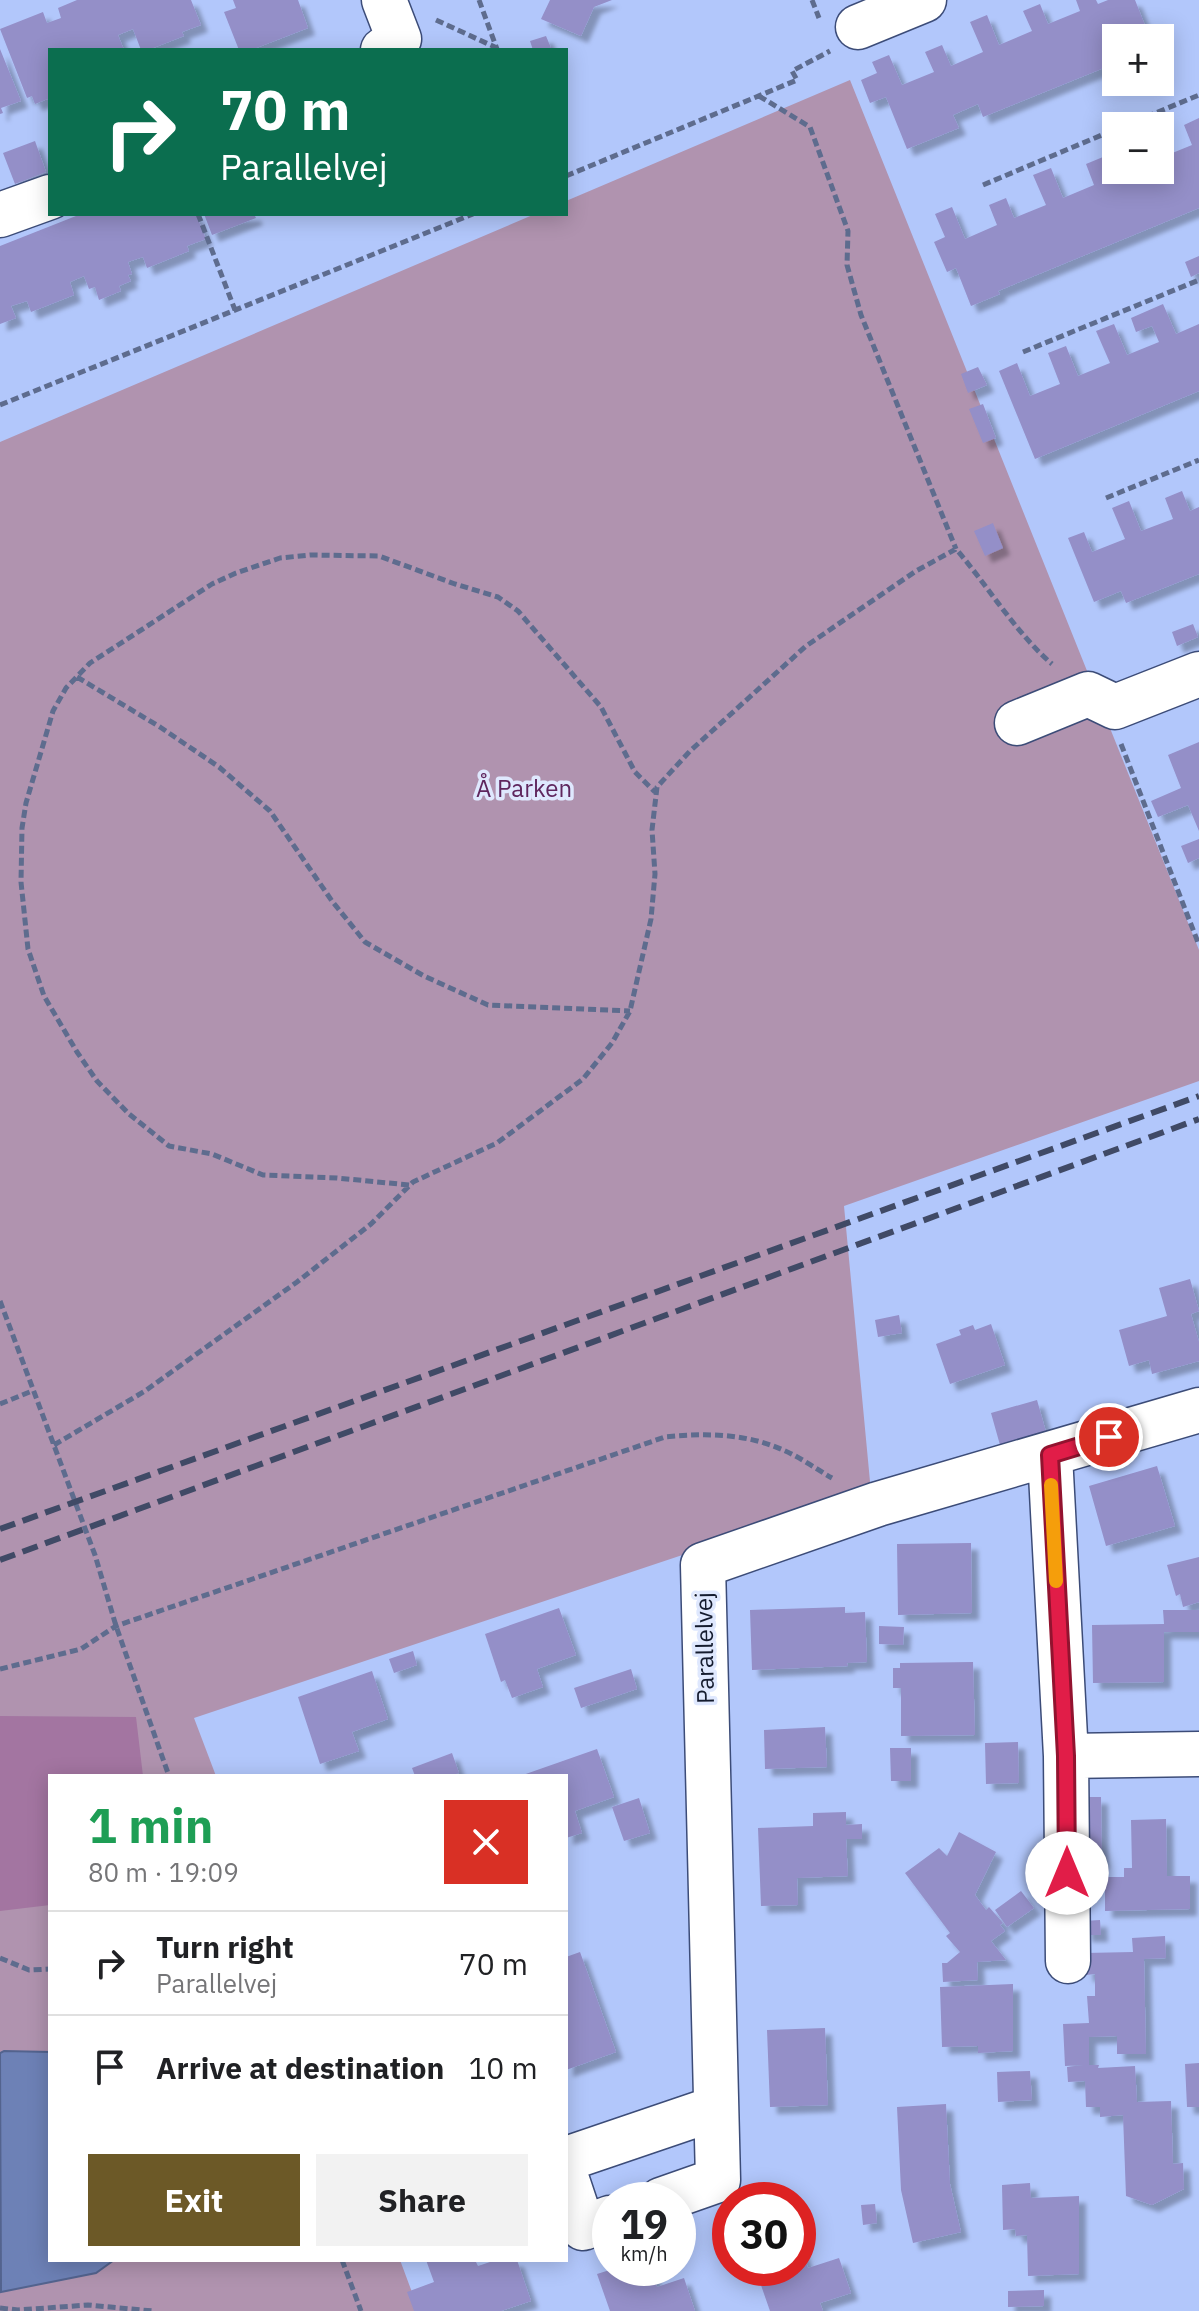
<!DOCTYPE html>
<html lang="en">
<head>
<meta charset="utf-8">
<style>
  body { margin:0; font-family:"IBM Plex Sans",sans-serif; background:#f2f2f2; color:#202124; height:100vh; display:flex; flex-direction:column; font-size:30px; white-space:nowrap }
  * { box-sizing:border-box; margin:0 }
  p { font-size:26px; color:#757577 }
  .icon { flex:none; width:44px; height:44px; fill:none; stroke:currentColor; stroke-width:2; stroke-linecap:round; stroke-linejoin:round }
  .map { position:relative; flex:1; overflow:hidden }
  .sheet { position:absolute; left:48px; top:1774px; width:520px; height:488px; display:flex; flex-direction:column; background:#fff; border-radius:0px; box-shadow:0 4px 20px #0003 }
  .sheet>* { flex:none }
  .banner { position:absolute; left:48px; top:48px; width:520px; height:168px; border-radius:0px; box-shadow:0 4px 20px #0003; background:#0b6e4f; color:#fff; overflow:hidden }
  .controls { position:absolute; left:1102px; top:24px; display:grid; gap:16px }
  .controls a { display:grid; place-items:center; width:72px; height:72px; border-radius:0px; background:#fff; box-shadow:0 4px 20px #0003; font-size:40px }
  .speed { position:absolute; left:592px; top:2182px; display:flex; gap:16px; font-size:40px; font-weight:700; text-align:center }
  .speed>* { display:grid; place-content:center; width:104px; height:104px; border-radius:50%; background:#fff; box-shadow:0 4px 20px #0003; line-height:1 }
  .speed small { font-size:20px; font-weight:400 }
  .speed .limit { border:12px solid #d22; background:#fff; color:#111 }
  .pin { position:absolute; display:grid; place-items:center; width:68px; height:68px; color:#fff; margin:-34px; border:4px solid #fff; border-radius:50%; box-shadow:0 2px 8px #0007 }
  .me { position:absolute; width:88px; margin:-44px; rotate:0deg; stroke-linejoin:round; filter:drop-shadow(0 0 6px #0008) }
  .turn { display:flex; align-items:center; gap:28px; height:168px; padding:0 40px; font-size:36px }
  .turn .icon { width:104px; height:104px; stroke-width:2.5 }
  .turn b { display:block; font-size:56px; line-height:68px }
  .round { display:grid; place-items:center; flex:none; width:84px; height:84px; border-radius:0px; background:#f2f2f2 }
  .overview { display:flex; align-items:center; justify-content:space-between; height:136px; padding:0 40px }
  h1 { font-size:48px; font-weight:800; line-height:60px; color:#1e9e55 }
  .button { display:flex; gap:16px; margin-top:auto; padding:16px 40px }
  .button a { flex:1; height:92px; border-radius:0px; background:#6c5927; color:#fff; font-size:32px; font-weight:800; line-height:92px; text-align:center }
  .button a+a { background:#f2f2f2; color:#202124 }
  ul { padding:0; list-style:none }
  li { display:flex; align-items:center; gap:24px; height:104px; padding:0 40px; border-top:2px solid #e0e0e0 }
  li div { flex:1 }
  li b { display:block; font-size:30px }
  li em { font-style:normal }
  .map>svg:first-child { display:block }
  .green { fill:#b093af }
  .forest { fill:#a375a1 }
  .water { fill:#6d81b6; stroke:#53638e; stroke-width:2 }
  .building { fill:#948fc8; filter:url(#shadow) }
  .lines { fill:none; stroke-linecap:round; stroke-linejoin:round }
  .minor-casing { stroke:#3c4c78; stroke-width:47 }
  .path { stroke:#5e6c8e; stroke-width:5; stroke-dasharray:8 4; stroke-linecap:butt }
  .minor { stroke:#fff; stroke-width:44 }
  .rail { stroke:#404a66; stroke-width:6; stroke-dasharray:16 8; stroke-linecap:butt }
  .route-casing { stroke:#92132f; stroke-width:20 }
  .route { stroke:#e11d48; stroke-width:14 }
  .slow { stroke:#f59e0b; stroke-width:14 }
  .labels { text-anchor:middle; stroke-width:7; stroke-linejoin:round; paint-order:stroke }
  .park-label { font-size:24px; fill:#5f265e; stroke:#dfe8fe }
  .street-label { font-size:24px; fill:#151c2f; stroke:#dfe8fe }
</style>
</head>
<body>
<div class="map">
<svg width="1199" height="2311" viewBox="0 0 1199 2311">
  <defs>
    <filter id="shadow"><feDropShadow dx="7" dy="7" stdDeviation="2" flood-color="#0004"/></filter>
  </defs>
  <rect width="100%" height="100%" fill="#b2c7fb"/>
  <path class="green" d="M 850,80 L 1199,950 L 1199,1081 L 844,1206 L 871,1492 L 194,1718 L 216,1776 L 50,1776 L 50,2260 L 400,2260 L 419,2311 L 0,2311 L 0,442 L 535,214 L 566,214 L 566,201 Z"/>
  <path class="forest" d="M 0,1716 L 136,1717 L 143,1776 L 50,1776 L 50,1905 L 0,1911 Z"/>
  <path class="water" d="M 4,2051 L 50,2052 L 50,2260 L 114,2260 L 96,2273 L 1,2292 L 0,2053 Z"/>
  <path class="building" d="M 77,0 L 191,0 L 201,25 L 182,32 L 184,36 L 148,50 L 141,50 L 133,29 L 118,35 L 124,50 L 50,50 L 50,98 L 35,104 L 32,96 L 27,98 L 0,29 L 43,12 L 47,23 L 61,18 L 58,8 Z
    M 233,0 L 298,0 L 308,28 L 251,50 L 239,50 L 224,12 L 236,8 Z
    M 550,0 L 612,0 L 594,7 L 581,36 L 541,19 Z
    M 1076,0 L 1096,0 L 1098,4 L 1108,0 L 1135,0 L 1150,38 L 1116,38 L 1116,63 L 983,117 L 978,104 L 953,115 L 959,128 L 907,149 L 886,97 L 870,103 L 861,80 L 877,73 L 872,62 L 889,55 L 902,85 L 934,72 L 925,52 L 942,45 L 951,66 L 983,52 L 970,22 L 987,15 L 999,45 L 1032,31 L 1023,11 L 1040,4 L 1048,24 L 1080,11 Z
    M 546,36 L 551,48 L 533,50 L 530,41 Z
    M 0,49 L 21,101 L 1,108 L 3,113 L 0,114 Z
    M 1199,118 L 1199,208 L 998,291 L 1000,294 L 971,306 L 956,268 L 947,272 L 934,242 L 945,237 L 935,214 L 952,207 L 965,239 L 997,225 L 989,205 L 1006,198 L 1014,218 L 1046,205 L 1033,175 L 1051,168 L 1063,198 L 1094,185 L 1086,164 L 1103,157 L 1111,178 L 1131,170 L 1160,170 L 1160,158 L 1192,145 L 1184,125 Z
    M 35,141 L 46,172 L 15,184 L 3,153 Z
    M 81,214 L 196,214 L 206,239 L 187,246 L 189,251 L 147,268 L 143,257 L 128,262 L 132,274 L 128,275 L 131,281 L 119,286 L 121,291 L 99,300 L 95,287 L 89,289 L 84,276 L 70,282 L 74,295 L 31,312 L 27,301 L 11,306 L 16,318 L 0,324 L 0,246 Z
    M 204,214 L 254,214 L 256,218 L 212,235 Z
    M 1199,256 L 1199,273 L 1191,277 L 1185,262 Z
    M 1163,304 L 1176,334 L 1199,324 L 1199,391 L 1035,459 L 999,371 L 1017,363 L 1030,396 L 1060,384 L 1048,353 L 1066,346 L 1078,376 L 1110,363 L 1096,331 L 1114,324 L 1127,355 L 1159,342 L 1152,326 L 1136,332 L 1131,318 Z
    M 978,367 L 987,385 L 968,393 L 961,374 Z
    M 983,404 L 996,438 L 983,443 L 969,409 Z
    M 1182,491 L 1190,511 L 1199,507 L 1199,574 L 1126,603 L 1121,591 L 1094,602 L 1068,538 L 1084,532 L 1092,552 L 1125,539 L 1112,508 L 1129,501 L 1141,531 L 1173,519 L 1165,498 Z
    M 993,523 L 1003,548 L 985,556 L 974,531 Z
    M 1193,624 L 1198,637 L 1177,646 L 1172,632 Z
    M 1199,742 L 1199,831 L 1188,805 L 1158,817 L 1151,801 L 1181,788 L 1168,755 Z
    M 1199,839 L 1199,858 L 1188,863 L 1181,846 Z
    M 1190,1279 L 1199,1311 L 1191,1314 L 1199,1342 L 1199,1361 L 1152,1374 L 1149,1360 L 1129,1366 L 1119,1330 L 1167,1316 L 1159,1288 Z
    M 899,1315 L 902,1333 L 878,1337 L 875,1320 Z
    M 991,1324 L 1005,1365 L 950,1384 L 936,1344 L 961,1335 L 959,1330 L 973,1325 L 975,1330 Z
    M 1037,1400 L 1046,1432 L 1000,1445 L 991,1413 Z
    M 1157,1466 L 1175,1526 L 1106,1546 L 1089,1486 Z
    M 971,1543 L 972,1613 L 898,1615 L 897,1544 Z
    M 1199,1557 L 1199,1602 L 1183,1607 L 1180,1594 L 1176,1596 L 1167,1565 Z
    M 845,1607 L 845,1613 L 865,1612 L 867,1662 L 847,1663 L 848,1666 L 752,1670 L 750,1610 Z
    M 559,1608 L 576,1655 L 537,1669 L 543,1687 L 512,1698 L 505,1680 L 501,1682 L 485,1634 Z
    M 1163,1610 L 1199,1610 L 1199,1632 L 1164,1632 L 1164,1682 L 1093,1683 L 1092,1625 L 1164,1624 Z
    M 879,1626 L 904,1627 L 903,1645 L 879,1644 Z
    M 413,1651 L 417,1665 L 394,1673 L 389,1659 Z
    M 973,1662 L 975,1735 L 901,1736 L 901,1688 L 893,1688 L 893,1668 L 900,1668 L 900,1663 Z
    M 631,1669 L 637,1689 L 581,1708 L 574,1688 Z
    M 372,1671 L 388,1719 L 352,1732 L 359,1751 L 320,1764 L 298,1697 Z
    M 825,1727 L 827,1767 L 765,1769 L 764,1730 Z
    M 1018,1742 L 1019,1783 L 986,1784 L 985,1743 Z
    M 890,1748 L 911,1748 L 911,1781 L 891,1781 Z
    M 597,1749 L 614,1797 L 575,1811 L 582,1833 L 566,1838 L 566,1776 L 520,1776 Z
    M 452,1753 L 459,1773 L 449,1776 L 415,1776 L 412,1768 Z
    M 1083,1797 L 1101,1797 L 1102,1862 L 1097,1862 L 1097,1878 L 1085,1879 Z
    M 639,1798 L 650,1833 L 624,1841 L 612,1807 Z
    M 846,1812 L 846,1825 L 862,1824 L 862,1839 L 846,1839 L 848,1876 L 797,1878 L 798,1905 L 761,1906 L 758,1828 L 813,1826 L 813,1813 Z
    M 1166,1819 L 1167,1876 L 1190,1876 L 1190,1909 L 1105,1911 L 1105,1877 L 1124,1877 L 1124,1868 L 1132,1868 L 1131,1820 Z
    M 959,1832 L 996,1852 L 975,1895 L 986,1910 L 989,1907 L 1003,1923 L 1000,1925 L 1005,1931 L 991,1941 L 1006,1960 L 977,1962 L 978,1980 L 943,1982 L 942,1963 L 947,1963 L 960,1952 L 946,1936 L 950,1933 L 905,1873 L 939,1848 L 947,1856 Z
    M 1021,1891 L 1034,1908 L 1007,1927 L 995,1910 Z
    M 1100,1920 L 1101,1935 L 1085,1935 L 1084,1921 Z
    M 1165,1936 L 1166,1958 L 1144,1959 L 1146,2054 L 1117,2054 L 1117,2036 L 1089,2037 L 1089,2065 L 1099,2065 L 1098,2068 L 1135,2066 L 1137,2102 L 1171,2101 L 1173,2164 L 1183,2163 L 1184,2189 L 1152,2205 L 1126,2196 L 1123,2115 L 1100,2117 L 1100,2107 L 1086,2107 L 1085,2081 L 1068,2082 L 1067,2067 L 1083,2065 L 1065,2066 L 1063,2024 L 1089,2023 L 1087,1996 L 1095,1996 L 1095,1974 L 1086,1975 L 1085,1953 L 1133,1952 L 1132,1938 Z
    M 580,1952 L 616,2052 L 566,2070 L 566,1957 Z
    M 1013,1984 L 1013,2051 L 978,2053 L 978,2046 L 942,2047 L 940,1987 Z
    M 825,2028 L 828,2105 L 770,2107 L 767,2030 Z
    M 1199,2063 L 1199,2107 L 1187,2107 L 1185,2064 Z
    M 1030,2071 L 1032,2100 L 998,2102 L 997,2072 Z
    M 946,2104 L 950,2184 L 961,2232 L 913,2243 L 901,2190 L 897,2107 Z
    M 1030,2183 L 1031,2198 L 1079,2196 L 1079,2274 L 1028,2276 L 1027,2235 L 1016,2236 L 1015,2229 L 1003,2230 L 1002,2185 Z
    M 875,2204 L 877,2223 L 863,2225 L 861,2205 Z
    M 798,2241 L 808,2268 L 839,2258 L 851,2293 L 820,2303 L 823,2311 L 770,2311 L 755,2268 L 798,2268 Z
    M 426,2260 L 475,2260 L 478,2266 L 496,2260 L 517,2260 L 531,2301 L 501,2311 L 414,2311 L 407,2292 L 434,2282 Z
    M 616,2268 L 650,2268 L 657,2287 L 684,2278 L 695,2311 L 610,2311 L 597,2274 Z
    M 1044,2290 L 1044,2306 L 1008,2307 L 1008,2291 Z"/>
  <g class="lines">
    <g class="minor-casing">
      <path id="minor" d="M 858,27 L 924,0
        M 383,50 L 399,39 L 384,0
        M 0,215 L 50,197
        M 1017,723 L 1088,694 L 1115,707 L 1199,674
        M 1050,1455 L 1066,1756 L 1199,1754
        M 1066,1756 L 1068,1961
        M 566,2159 L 716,2108
        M 566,2177 L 583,2228 L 610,2218
        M 661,2200 L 718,2180 L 703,1565 L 878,1504 L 1199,1410"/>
    </g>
    <path class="path" d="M 479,0 L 497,49
      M 812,0 L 819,18
      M 436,20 L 497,48
      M 759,96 L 810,127 L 848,231 L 847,265 L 861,315 L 956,549
      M 1124,126 L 1199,95
      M 566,176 L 797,80 L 792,71 L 830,51
      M 983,185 L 1116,129
      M 198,214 L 235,310
      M 1023,352 L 1199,280
      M 0,405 L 473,214
      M 1106,498 L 1199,460
      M 77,677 L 160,727 L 219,767 L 270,811 L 332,901 L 365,942 L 424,976 L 488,1005 L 630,1011
      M 1121,744 L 1199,945
      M 409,1185 L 337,1178 L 263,1175 L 212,1154 L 169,1146 L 129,1114 L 97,1081 L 77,1052 L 44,996 L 28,949 L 21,882 L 22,828 L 26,803 L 53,711 L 66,688 L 90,663 L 118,645 L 212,584 L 236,573 L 280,558 L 310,555 L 379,556 L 455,584 L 498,597 L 518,611 L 601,707 L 635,772 L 655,792
      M 0,1301 L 95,1555 L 116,1626 L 169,1776
      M 0,1404 L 32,1391
      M 54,1445 L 145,1391 L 297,1282 L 371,1224 L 413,1182 L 497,1143 L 583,1079 L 612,1043 L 630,1011 L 651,919 L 655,874 L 652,830 L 657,787 L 690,751 L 806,646 L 916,571 L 956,549 C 988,586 1015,632 1052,664
      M 0,1669 L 81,1649 L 116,1626 L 665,1437 C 706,1433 745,1433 783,1450 C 800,1457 816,1469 832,1478
      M 0,1958 L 29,1970 L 50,1969
      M 342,2260 L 361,2311
      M 0,2308 L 18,2310 L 88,2305 L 153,2311"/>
    <use href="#minor" class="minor"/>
    <path class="rail" d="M 0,1529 L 1199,1096
      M 0,1560 L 1199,1119"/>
  </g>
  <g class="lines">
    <g class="route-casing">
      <path id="route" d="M 1067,1873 L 1066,1756 L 1050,1455 L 1109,1437"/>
    </g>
    <use href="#route" class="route"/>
    <path class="slow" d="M 1051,1485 L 1056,1581"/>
  </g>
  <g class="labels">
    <g class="park-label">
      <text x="524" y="797">Å Parken</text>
    </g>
    <g class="street-label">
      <text transform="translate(705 1648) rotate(-91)" y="8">Parallelvej</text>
    </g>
  </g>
</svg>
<div class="controls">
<a>+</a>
<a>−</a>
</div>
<div class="speed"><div>19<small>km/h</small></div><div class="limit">30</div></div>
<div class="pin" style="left:1109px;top:1437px;background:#d93025"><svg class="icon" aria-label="arrive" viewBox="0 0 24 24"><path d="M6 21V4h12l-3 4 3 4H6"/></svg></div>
<svg class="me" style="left:1067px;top:1873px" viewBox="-20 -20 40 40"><circle r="19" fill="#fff"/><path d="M0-13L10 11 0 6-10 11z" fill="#e11d48"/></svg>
<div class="banner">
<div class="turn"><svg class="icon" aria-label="right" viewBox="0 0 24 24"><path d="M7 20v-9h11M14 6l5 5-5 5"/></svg><div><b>70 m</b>Parallelvej</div></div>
</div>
<section class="sheet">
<div class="overview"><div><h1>1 min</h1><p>80 m · 19:09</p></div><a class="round" style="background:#d93025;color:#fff"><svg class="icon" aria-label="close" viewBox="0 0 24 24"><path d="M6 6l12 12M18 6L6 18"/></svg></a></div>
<ul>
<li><svg class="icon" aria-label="right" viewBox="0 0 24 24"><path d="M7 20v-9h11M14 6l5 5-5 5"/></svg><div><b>Turn right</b><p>Parallelvej</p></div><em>70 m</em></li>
<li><svg class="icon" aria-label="arrive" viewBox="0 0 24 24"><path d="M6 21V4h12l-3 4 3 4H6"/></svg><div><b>Arrive at destination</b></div><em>10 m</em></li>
</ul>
<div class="button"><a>Exit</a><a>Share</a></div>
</section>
</div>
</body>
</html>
